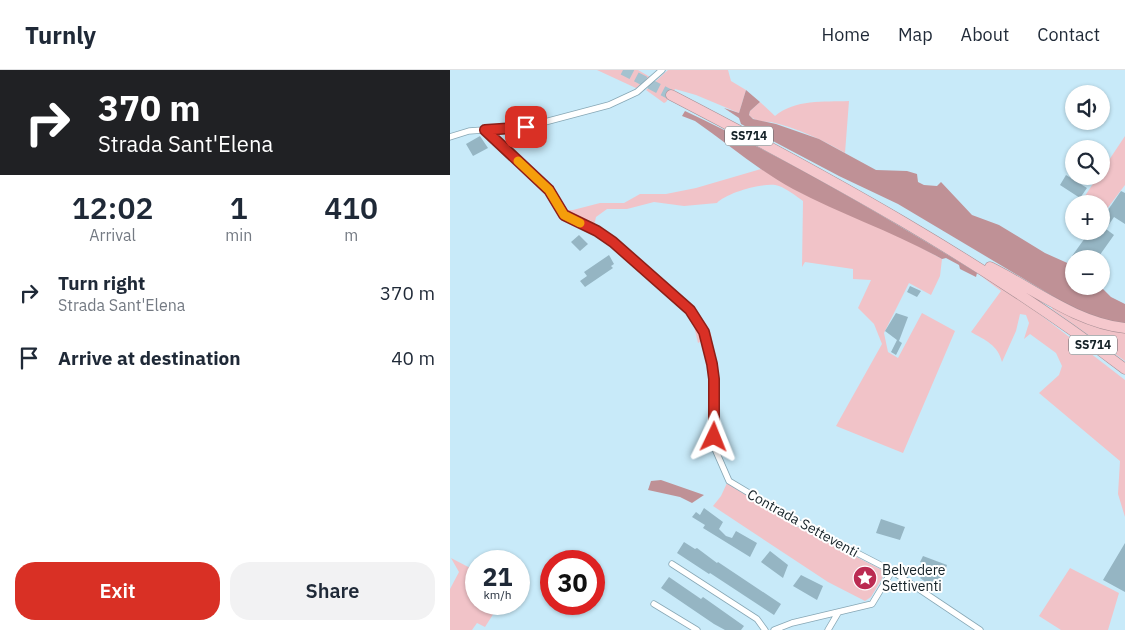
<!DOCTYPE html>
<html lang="en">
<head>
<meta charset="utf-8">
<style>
  body { margin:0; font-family:"IBM Plex Sans",sans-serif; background:#f2f2f3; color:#1f2937; height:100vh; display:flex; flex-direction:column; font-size:19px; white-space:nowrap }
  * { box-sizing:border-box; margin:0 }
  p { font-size:16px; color:#747a83 }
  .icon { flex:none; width:28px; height:28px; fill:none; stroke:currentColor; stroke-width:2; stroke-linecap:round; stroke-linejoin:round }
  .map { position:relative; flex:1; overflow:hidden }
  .sheet { display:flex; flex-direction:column; background:#fff; width:450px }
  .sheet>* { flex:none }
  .top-card { background:#202124; color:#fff; overflow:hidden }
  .buttons { position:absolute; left:615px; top:15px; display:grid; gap:10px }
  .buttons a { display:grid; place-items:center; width:45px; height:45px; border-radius:50%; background:#fff; box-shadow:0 1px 4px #0004; font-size:25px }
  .speed { position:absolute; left:15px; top:480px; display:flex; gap:10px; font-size:25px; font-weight:700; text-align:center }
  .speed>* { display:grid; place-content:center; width:65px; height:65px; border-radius:50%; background:#fff; box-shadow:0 1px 4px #0004; line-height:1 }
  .speed small { font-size:12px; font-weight:400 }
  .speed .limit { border:8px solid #d22; background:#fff; color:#111 }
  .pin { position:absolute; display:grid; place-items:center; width:42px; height:42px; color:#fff; margin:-21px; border-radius:10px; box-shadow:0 2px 8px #0006 }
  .me { position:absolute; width:55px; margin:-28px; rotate:2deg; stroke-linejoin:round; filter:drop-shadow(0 0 4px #0008) }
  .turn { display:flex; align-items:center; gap:18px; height:105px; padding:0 15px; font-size:22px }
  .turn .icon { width:65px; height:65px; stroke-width:2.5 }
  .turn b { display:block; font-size:35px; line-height:42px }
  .eta { display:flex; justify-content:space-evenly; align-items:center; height:85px; text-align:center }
  .eta b { font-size:30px; font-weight:600; line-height:35px }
  .button { display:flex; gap:10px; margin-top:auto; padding:10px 15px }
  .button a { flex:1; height:58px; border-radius:20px; background:#d93025; color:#fff; font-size:20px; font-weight:600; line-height:58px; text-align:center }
  .button a+a { background:#f2f2f3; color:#1f2937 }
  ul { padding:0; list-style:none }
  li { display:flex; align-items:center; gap:15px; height:65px; padding:0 15px }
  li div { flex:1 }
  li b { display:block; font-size:19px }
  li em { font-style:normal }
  header { display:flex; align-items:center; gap:30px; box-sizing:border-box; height:70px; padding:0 25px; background:#fff; border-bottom:1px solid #e0e1e3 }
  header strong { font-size:24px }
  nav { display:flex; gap:28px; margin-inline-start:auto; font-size:18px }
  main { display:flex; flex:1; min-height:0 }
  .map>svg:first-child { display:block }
  .green { fill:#f1c3c8 }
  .forest { fill:#bf9196 }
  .building { fill:#95b5c3 }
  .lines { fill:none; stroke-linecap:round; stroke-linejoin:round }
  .highway-tunnel { stroke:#a4c2cf; stroke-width:10; stroke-dasharray:10 5; stroke-linecap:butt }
  .street-casing { stroke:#87a7b5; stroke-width:7 }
  .highway-casing { stroke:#a78e94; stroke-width:11 }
  .street { stroke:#fff; stroke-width:5.5 }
  .highway { stroke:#f5c8cd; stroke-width:10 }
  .route-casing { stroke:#8d1f18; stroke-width:12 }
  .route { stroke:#d93025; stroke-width:9 }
  .slow { stroke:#f59e0b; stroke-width:9 }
  .labels { text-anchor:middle; stroke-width:4; stroke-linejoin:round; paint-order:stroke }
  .shield { fill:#fff; stroke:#5c6569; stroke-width:1 }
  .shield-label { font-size:12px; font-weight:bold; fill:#162329 }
  .street-label { font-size:14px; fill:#162329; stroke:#fff }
  .poi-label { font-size:14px; fill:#162329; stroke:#fff; text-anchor:start }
</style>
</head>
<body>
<header>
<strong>Turnly</strong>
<nav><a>Home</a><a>Map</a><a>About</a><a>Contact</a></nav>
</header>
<main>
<section class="sheet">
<div class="top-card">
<div class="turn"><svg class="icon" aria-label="right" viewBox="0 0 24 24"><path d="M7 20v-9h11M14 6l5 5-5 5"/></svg><div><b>370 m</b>Strada Sant'Elena</div></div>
</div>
<div class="eta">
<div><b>12:02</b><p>Arrival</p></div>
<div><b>1</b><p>min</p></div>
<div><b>410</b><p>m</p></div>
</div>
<ul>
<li><svg class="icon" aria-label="right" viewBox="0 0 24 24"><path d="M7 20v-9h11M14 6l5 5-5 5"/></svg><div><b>Turn right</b><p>Strada Sant'Elena</p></div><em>370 m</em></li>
<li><svg class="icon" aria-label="arrive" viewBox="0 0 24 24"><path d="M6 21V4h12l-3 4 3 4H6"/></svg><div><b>Arrive at destination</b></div><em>40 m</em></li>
</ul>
<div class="button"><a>Exit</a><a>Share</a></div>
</section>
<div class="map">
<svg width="675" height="560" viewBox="0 0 675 560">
  <rect width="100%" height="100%" fill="#c8eaf9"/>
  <path class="green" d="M 147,0 L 188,0 L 200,7 L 188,19 Z
    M 218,0 L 278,0 L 281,11 L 296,20 L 289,43 L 246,25 L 225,19 L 216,32 L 214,33 L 196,20 Z
    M 399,31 L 395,83 C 373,70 347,58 321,52 C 313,51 305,52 299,45 L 300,41 L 310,32 L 325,46 C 345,29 374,32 399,31 Z
    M 675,66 L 675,115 L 653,144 L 651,134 L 635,134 L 631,132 L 648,106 L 651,106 L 651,102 Z
    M 311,99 L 352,123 L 450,166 L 492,189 L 490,206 L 481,225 L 459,213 L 434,263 L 438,282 L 448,288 L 472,243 L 505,261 L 453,383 L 386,356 L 432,274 L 424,254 L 408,238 L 421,210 L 403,209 L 403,199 L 355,192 L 352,197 L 353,131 C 346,126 337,119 329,116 C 316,111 276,123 267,133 L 234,136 L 204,132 L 177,139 L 157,139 L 146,147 L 144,156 L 122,147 L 115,140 L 123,140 L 150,133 L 174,133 L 190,124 L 216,124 L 246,118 Z
    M 198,199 L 241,239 L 247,248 L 250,247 C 261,256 265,272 260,285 L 255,269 L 248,273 L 242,248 L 195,201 Z
    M 527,203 L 583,239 L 675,310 L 675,447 L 668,424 L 670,391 L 589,323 L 609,305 L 612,296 L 606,283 L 580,264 L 574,269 L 579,253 L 576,245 L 570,244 L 566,261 L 552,292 C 548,275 535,270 521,262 L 551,221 Z
    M 603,234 L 675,262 L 675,291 L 602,239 Z
    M 277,413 L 346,456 L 436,502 L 421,527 L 415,531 L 378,512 L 263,436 L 271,426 Z
    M 1,488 L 26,501 L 26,534 L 59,534 L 49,535 L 35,557 L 27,553 L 22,560 L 0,560 L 0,519 L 9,502 Z
    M 620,498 L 669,523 L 658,560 L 611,560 L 589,546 Z"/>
  <path class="forest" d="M 296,20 L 310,32 L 300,41 L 299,45 L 303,49 L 326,54 L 369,69 L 426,100 L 457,101 L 467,104 L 468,112 L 474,115 L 487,116 L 491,112 L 522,145 L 549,155 L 595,183 L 624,196 L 624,216 L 650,216 L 661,227 L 675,234 L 675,255 L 646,249 L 611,231 L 448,134 L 389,106 L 291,54 L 289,48 L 274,38 L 289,43 Z
    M 235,41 C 335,88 432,144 527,203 L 526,207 L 510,199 L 509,195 L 496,188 L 492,189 C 444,162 392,145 343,119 C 308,100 278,74 245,51 L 232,46 Z
    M 211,410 L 254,425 L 242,433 L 230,427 L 198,420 L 201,411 Z"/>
  <path class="building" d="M 30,66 L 38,78 L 23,86 L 16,74 Z
    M 616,105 L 637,118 L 630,128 L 610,115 Z
    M 671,121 L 675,123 L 675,154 L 664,147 L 656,159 L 664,165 L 647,189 L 626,189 L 622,186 L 640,161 L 651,161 L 651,150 Z
    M 129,165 L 138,174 L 130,181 L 121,172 Z
    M 159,185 L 164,194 L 161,196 L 163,198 L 135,217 L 130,211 L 137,206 L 134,202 Z
    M 460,216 L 471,221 L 467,227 L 457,222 Z
    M 446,243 L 458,247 L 449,271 L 452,273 L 446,285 L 441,282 L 447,270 L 435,261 Z
    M 254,438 L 273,452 L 269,459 L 276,466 L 282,468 L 286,461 L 307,473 L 300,487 L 253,458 L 255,455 L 242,447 L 246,442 L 250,445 Z
    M 431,449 L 455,457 L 450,470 L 426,463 Z
    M 234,472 L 245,479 L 247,478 L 267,493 L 268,492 L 331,534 L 324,545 L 260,503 L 259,504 L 227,483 Z
    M 675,473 L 675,522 L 653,510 Z
    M 320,481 L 338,495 L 333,508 L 311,492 Z
    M 473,486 L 497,495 L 494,504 L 486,512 L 489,514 L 487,520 L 470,508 L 480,496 L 470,492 Z
    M 351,505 L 373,516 L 367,530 L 343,516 Z
    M 219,507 L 251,529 L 253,527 L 294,556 L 291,560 L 275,560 L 264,554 L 211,518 Z"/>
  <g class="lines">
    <path class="highway-tunnel" d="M 173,0 L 221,25"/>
    <g class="street-casing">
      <path id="street" d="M 35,60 L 99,120 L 114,145 L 147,161 L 163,172 L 240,240 L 254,262 L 259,277 L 265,309 L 265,379 L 279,411 L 349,453 L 442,501 L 530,560
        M 0,67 L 19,61 L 76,57 L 159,35 L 187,22 L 212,0
        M 222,494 L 307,549 L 315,560
        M 204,534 L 247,560
        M 324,560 L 342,553 L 422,534 L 442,501
        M 378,560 L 388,543"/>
    </g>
    <g class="highway-casing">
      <path id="highway" d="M 221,25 C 379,107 533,191 675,299
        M 540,197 C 583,218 626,253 675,258"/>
    </g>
    <use href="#street" class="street"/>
    <use href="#highway" class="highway"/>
  </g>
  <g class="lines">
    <g class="route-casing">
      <path id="route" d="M 76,57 L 35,60 L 99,120 L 114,145 L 147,161 L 163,172 L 240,240 L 254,262 L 262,294 L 264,309 L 264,367"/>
    </g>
    <use href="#route" class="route"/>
    <path class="slow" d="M 68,91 L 99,120 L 114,145 L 130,153"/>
  </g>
  <defs>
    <g id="sight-disc" transform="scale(1.25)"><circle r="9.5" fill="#bb2b52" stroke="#fff"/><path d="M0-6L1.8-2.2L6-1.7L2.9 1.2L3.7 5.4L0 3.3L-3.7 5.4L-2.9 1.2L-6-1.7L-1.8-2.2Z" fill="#fff"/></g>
  </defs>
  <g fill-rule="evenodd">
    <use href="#sight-disc" x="415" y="508"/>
  </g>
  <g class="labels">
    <g class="shield">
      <rect x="275" y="56.5" width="48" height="19" rx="4"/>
      <rect x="619" y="265.5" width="48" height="19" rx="4"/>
    </g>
    <g class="shield-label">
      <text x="299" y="70">SS714</text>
      <text x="643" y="279">SS714</text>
    </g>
    <g class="street-label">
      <text transform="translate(353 453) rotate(29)" y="5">Contrada Setteventi</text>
    </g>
    <g class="poi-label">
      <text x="432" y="505">Belvedere<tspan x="432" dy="16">Settiventi</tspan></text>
    </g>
  </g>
</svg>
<div class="buttons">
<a><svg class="icon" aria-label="sound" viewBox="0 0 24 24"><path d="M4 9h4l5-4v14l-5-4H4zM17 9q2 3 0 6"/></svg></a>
<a><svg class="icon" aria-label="search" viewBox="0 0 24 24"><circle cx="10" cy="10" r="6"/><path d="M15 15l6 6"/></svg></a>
<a>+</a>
<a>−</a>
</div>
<div class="speed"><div>21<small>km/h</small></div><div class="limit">30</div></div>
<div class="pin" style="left:76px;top:57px;background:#d93025"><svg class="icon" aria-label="arrive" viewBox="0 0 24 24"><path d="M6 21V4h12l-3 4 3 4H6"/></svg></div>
<svg class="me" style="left:264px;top:367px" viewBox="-20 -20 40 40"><path d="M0-17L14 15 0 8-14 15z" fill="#d93025" stroke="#fff" stroke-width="4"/></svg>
</div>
</main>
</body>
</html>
